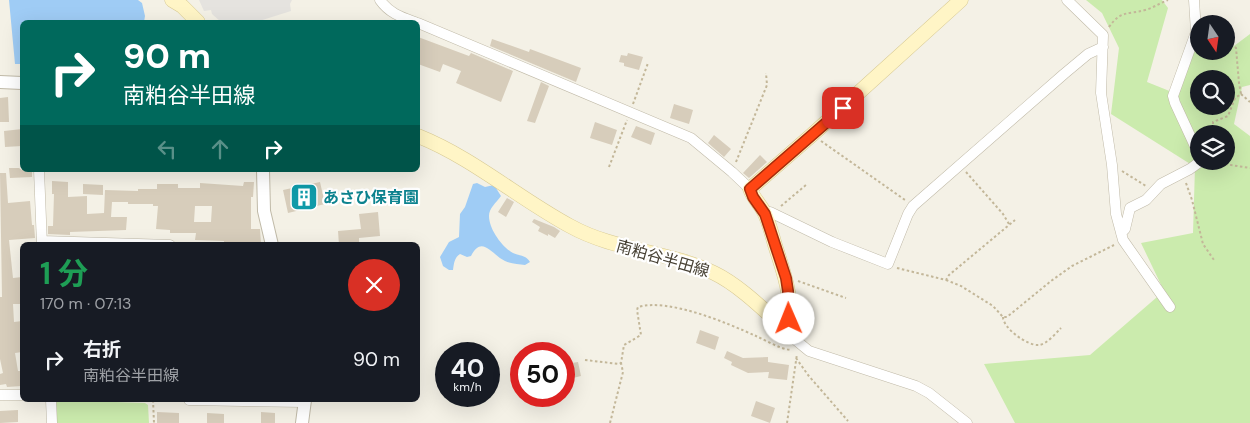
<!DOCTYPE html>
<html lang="ja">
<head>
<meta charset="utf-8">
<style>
  body { margin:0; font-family:"DM Sans","Noto Sans JP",sans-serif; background:#20242c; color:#f1f3f6; height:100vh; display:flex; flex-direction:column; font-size:19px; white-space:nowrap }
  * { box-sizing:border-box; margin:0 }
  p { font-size:16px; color:#9ea1a6 }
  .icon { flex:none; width:28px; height:28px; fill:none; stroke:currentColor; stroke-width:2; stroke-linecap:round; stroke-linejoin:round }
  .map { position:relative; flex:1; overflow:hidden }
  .side { position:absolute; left:20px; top:242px; width:400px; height:160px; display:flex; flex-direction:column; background:#171b24; border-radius:8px; box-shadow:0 5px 20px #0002 }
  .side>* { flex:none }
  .hud { position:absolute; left:20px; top:20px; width:400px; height:152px; border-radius:8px; box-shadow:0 5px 20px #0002; background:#00695c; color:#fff; overflow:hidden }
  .needle { width:32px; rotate:167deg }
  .tools { position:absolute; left:1190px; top:15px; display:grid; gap:10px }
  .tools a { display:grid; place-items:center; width:45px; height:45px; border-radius:50%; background:#171b24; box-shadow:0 5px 20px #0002; font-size:25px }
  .speed { position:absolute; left:435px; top:342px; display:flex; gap:10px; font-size:25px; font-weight:700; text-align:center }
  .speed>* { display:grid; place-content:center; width:65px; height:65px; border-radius:50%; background:#171b24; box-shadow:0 5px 20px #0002; line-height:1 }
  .speed small { font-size:12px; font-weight:400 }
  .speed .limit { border:8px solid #d22; background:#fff; color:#111 }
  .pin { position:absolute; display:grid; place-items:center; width:42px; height:42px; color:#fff; margin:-21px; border-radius:10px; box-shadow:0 2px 8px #0006 }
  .me { position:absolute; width:55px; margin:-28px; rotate:359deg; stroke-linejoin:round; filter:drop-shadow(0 0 4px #0008) }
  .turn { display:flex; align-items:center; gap:18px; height:105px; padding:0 20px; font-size:22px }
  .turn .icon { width:65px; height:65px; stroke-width:2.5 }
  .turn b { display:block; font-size:35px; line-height:42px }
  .lanes { display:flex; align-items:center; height:48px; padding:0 20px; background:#0003; justify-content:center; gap:25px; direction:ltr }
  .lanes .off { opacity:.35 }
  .round { display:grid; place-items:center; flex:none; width:52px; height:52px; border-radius:26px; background:#20242c }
  .overview { display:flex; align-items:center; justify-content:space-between; height:85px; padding:0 20px }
  h1 { font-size:30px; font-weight:700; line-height:38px; color:#1e9e55 }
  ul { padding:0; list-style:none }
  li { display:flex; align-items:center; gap:15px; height:65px; padding:0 20px }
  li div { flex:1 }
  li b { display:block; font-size:19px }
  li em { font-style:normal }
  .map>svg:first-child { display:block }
  .green { fill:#cbebad; fill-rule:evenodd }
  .parking { fill:#e5e3df }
  .water { fill:#9fccf5 }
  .building { fill:#d7cdbb; fill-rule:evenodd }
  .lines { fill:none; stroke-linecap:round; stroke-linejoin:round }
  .minor-casing { stroke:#c0baa8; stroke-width:11 }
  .tertiary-casing { stroke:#c0baa8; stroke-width:14 }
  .secondary-casing { stroke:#d7c993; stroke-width:15 }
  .path { stroke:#c3b799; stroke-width:2; stroke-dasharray:2.5 2.5; stroke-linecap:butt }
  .minor { stroke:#fff; stroke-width:10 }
  .tertiary { stroke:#fff; stroke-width:12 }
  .secondary { stroke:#fff5c6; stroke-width:14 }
  .route-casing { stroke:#a62d0c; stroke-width:12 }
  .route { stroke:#ff4513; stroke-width:9 }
  .labels { text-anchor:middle; stroke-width:4.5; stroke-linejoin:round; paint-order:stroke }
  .culture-label { font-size:16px; font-weight:bold; fill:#0d838f; stroke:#fff; text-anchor:start }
  .street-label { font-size:16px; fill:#484235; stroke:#fff }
</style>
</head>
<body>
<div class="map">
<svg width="1250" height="423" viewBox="0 0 1250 423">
  <rect width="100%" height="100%" fill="#f4f1e6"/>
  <path class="green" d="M 1086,0 L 1162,0 L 1168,8 L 1147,82 L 1177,94 L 1193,49 L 1199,45 L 1199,51 L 1226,51 L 1226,48 L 1230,49 L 1250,34 L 1250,85 L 1242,87 L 1234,124 L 1250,136 L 1250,423 L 1015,423 L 984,364 L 1090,355 L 1164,291 L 1141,243 L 1193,233 L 1195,167 L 1111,114 L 1119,48 L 1102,13 ZM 1199,79 L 1226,79 L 1226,106 L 1199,106 ZM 1199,134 L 1226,134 L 1226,161 L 1199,161 Z
    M 58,400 L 145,403 L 148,405 L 149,423 L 56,423 L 55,404 Z"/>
  <path class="parking" d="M 199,0 L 292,0 L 290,4 L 291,11 L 256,22 L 221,22 L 212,14 L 211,10 L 204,11 Z"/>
  <path class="water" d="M 9,0 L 138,0 L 142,3 L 145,16 L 144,22 L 22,22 L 22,64 L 15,64 Z
    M 477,183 L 485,187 L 494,185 L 501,196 C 496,203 489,208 489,216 C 489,229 502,247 513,253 C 520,256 526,255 530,262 L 525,265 C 519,264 511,264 505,261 C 492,255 482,234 471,256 L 467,257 L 460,254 C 454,258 454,264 453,270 L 449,270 L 443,266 L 440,257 L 449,242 L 459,237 L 460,214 L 465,207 L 473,184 Z"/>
  <path class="building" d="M 418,37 L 469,56 L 471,53 L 513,71 L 501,102 L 456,83 L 461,71 L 443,64 L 440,72 L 418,64 Z
    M 492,39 L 529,52 L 530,49 L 581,68 L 576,82 L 490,46 Z
    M 628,53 L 643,57 L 639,70 L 624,66 L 624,63 L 619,62 L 621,55 L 627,56 Z
    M 541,82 L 549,86 L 535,123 L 527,121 Z
    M 8,97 L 9,122 L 0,122 L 0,98 Z
    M 674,104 L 693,110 L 689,124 L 670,118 Z
    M 595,122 L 617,130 L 612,145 L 590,138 Z
    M 636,126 L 655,133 L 651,145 L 631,137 Z
    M 22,129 L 22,146 L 5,147 L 4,131 Z
    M 714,135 L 731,149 L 724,157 L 708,143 Z
    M 760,155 L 767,162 L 749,178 L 743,173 Z
    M 9,168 L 19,168 L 22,170 L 32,170 L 32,177 L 10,178 Z
    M 0,173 L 6,173 L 8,203 L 30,201 L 32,225 L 34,225 L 35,238 L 9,240 L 13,278 L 22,277 L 22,304 L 13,304 L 14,322 L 22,321 L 22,352 L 15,353 L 18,371 L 22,371 L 22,386 L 7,387 L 6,384 L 0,385 L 0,374 L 3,373 L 0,359 L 0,297 L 2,297 Z
    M 52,181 L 68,182 L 68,197 L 87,196 L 87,214 L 104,213 L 105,190 L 138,191 L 138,189 L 157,189 L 157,184 L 178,184 L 178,188 L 200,188 L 200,183 L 243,186 L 244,182 L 254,182 L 253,197 L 251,197 L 251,229 L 260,229 L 261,244 L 224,243 L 224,241 L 195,240 L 196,233 L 170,233 L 170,230 L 156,229 L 158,206 L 153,206 L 153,204 L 128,204 L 128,202 L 112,202 L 111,217 L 127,217 L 126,230 L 70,232 L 70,235 L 48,234 L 48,226 L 53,226 L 54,194 L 52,194 ZM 195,206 L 212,206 L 211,222 L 194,222 Z
    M 320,182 L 325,204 L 288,213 L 283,190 Z
    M 83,184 L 103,185 L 103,195 L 83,194 Z
    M 507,198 L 514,202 L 506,217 L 498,212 Z
    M 378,212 L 380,236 L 359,238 L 359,243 L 339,245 L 338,231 L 361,229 L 359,214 Z
    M 534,219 L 554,227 L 560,231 L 555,238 L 548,234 L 548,236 L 538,231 L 540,227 L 532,222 Z
    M 700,330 L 719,337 L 715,350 L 696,343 Z
    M 727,351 L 743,358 L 768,357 L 768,362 L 789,365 L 787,380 L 768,378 L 769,372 L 748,373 L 731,365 L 732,362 L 724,358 Z
    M 578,362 L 581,376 L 569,379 L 566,364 Z
    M 756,401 L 775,408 L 770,423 L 751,416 Z
    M 18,410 L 18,422 L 0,423 L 0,411 Z
    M 157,412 L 179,413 L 179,423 L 157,423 Z
    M 261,412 L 275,413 L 275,423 L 261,423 Z
    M 207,413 L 224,414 L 224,423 L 207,423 Z"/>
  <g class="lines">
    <g class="minor-casing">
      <path id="minor" d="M 380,0 C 389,13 401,17 415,22
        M 1067,0 L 1103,35 L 1101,93 L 1112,165 L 1116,214 L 1123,240 L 1170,307
        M 1194,0 L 1196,32 L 1173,96 L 1175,103 L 1199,155
        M 418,23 L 691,138 L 732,172 L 750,189
        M 39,170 L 42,245
        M 765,214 L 770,212 L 832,242 L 888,264 L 908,214 L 913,206 L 1064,74 L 1088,54 L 1103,47
        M 1121,233 L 1125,229 L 1130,208 L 1146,200 L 1161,184 L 1190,169 L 1201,161
        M 42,241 L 170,245
        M 785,329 L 792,337 L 809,351 L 916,386 L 929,393 L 967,423
        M 0,395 L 22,395
        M 51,400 L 52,423
        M 189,400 L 304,402"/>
    </g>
    <g class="tertiary-casing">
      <path id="tertiary" d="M 0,82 L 22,83
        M 263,170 L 264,211 L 272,245
        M 302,423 L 305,400"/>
    </g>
    <g class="secondary-casing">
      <path id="secondary" d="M 172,0 L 182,6 L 198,22
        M 418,136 C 473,158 518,198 570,226 C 615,251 668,251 714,273 C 739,285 764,310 785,329 C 796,302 783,271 775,245 C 772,235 769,222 764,212 C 760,204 753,198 750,189 L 813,134 L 961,0"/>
    </g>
    <path class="path" d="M 1109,27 C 1121,10 1127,15 1145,10 C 1153,8 1160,3 1168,0
      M 1241,94 L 1250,102
      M 633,104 L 648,63
      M 1213,134 L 1213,122 L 1228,116 L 1235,98 L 1241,94 L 1239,83 L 1236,48 L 1232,44 L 1226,41
      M 821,141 L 905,200
      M 1216,161 L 1218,163 L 1250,168
      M 736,162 L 767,85 L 766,73
      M 609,167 L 627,120
      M 1122,171 L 1146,186
      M 966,172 L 1003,214 L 1009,224
      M 1186,183 L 1192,200 L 1203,244 L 1214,260
      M 781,206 L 806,185
      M 897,268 L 946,280 L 949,275 L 1015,220
      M 946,280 L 961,286 L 993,306 L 1003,317 L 1007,317 L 1051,281 L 1072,266 L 1114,245
      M 798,281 L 846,298
      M 1003,317 C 1003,328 1027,346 1039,345 C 1047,344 1055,334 1061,328
      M 796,358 L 808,375 L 848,421
      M 585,360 L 619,364 L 621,363 L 624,345 L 641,335 L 637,310 L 638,307 C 669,298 727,323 756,336 C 767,341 780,349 791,350
      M 153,400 L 154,423
      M 610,423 L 623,372 L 621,363
      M 787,423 L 797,354"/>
    <use href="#minor" class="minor"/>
    <use href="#tertiary" class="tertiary"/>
    <use href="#secondary" class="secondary"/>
  </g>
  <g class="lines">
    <g class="route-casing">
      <path id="route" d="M 789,319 L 788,291 L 786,278 L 765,214 L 753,197 L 750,189 L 843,108"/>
    </g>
    <use href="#route" class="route"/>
  </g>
  <defs>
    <g id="building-square" transform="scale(1.4375)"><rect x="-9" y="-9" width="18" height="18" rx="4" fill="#0f9aa8" stroke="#fff"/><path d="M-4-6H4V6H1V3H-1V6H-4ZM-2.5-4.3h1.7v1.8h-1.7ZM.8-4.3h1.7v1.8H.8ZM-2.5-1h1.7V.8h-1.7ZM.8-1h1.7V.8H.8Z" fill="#fff"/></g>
  </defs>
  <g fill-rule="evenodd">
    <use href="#building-square" x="304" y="197"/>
  </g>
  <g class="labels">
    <g class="culture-label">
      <text x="323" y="203">あさひ保育園</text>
    </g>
    <g class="street-label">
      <text transform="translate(663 258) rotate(16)" y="6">南粕谷半田線</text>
    </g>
  </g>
</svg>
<div class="tools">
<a><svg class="needle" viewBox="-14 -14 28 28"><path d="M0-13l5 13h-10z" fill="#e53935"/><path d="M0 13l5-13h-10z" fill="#9ea1a6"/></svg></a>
<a><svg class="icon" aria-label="search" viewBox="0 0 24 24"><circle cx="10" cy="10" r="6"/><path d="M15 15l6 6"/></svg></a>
<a><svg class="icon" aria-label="layers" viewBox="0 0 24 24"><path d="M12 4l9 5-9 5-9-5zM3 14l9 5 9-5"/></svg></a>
</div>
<div class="speed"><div>40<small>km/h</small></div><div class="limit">50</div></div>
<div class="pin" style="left:843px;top:108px;background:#d93025"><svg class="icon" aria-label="arrive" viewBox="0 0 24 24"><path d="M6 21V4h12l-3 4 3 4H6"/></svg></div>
<svg class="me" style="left:789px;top:319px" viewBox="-20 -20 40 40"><circle r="19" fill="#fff"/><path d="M0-13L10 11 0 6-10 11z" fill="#ff4513"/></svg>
<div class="hud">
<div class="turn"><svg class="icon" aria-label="right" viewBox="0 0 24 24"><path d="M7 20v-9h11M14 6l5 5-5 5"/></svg><div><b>90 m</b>南粕谷半田線</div></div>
<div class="lanes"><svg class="icon off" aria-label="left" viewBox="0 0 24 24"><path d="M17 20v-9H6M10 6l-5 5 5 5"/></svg><svg class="icon off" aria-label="ahead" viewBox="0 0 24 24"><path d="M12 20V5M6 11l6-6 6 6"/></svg><svg class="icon" aria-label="right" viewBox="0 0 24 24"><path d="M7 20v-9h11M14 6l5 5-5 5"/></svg></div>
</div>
<section class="side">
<div class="overview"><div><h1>1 分</h1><p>170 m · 07:13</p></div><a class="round" style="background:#d93025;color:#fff"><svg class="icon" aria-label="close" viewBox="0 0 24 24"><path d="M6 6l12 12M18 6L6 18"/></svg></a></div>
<ul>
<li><svg class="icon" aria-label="right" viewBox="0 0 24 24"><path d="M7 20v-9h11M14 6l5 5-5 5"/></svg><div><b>右折</b><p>南粕谷半田線</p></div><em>90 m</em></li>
</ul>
</section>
</div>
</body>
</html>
